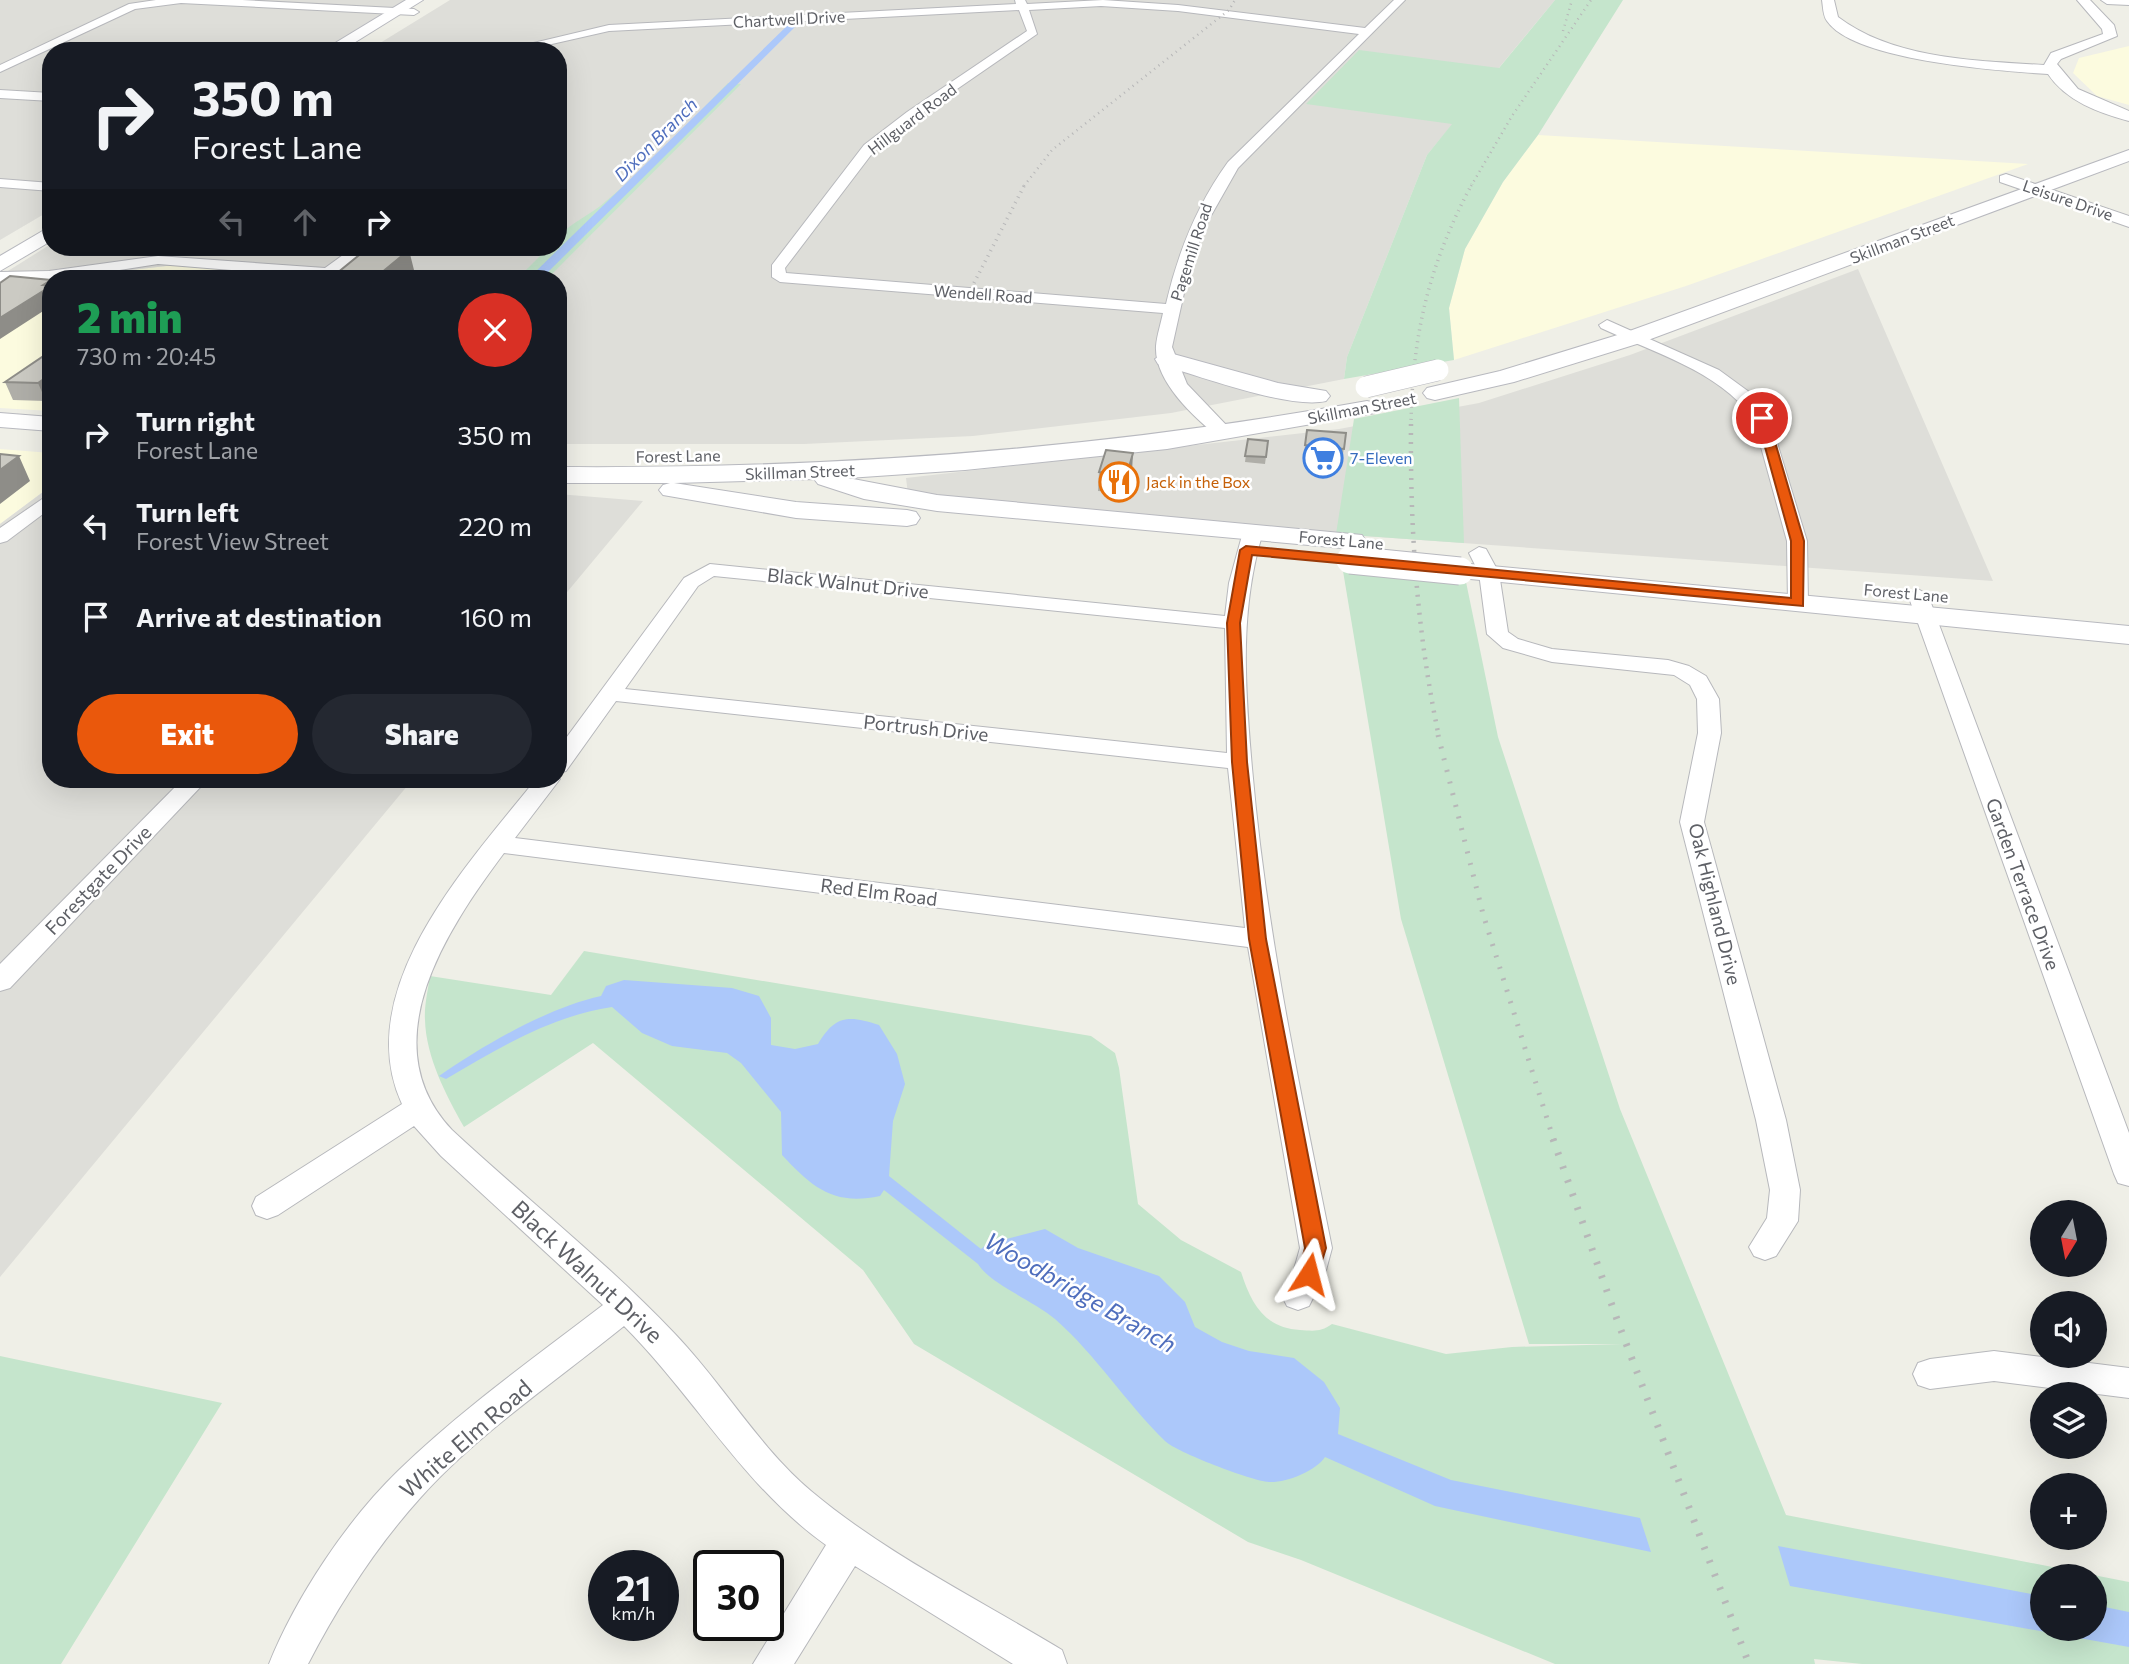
<!DOCTYPE html>
<html lang="en">
<head>
<meta charset="utf-8">
<style>
  body { margin:0; font-family:Commissioner,sans-serif; background:#242831; color:#f1f3f6; height:100vh; display:flex; flex-direction:column; font-size:26px; white-space:nowrap }
  * { box-sizing:border-box; margin:0 }
  p { font-size:23px; color:#9ea1a6 }
  .icon { flex:none; width:38px; height:38px; fill:none; stroke:currentColor; stroke-width:2; stroke-linecap:round; stroke-linejoin:round }
  .map { position:relative; flex:1; overflow:hidden }
  .details { position:absolute; left:42px; top:270px; width:525px; height:518px; display:flex; flex-direction:column; background:#171b24; border-radius:28px; box-shadow:0 7px 28px #0002 }
  .details>* { flex:none }
  .hud { position:absolute; left:42px; top:42px; width:525px; height:214px; border-radius:28px; box-shadow:0 7px 28px #0002; background:#171b24; color:#f1f3f6; overflow:hidden }
  .needle { width:46px; rotate:190deg }
  .buttons { position:absolute; left:2030px; top:1200px; display:grid; gap:14px }
  .buttons a { display:grid; place-items:center; width:77px; height:77px; border-radius:50%; background:#171b24; box-shadow:0 7px 28px #0002; font-size:35px }
  .speed { position:absolute; left:588px; top:1550px; display:flex; gap:14px; font-size:35px; font-weight:700; text-align:center }
  .speed>* { display:grid; place-content:center; width:91px; height:91px; border-radius:50%; background:#171b24; box-shadow:0 7px 28px #0002; line-height:1 }
  .speed small { font-size:18px; font-weight:400 }
  .speed .limit { border:4px solid #111; border-radius:10px; background:#fff; color:#111 }
  .pin { position:absolute; display:grid; place-items:center; width:60px; height:60px; color:#fff; margin:-30px; border:4px solid #fff; border-radius:50%; box-shadow:0 2px 7px #0007 }
  .me { position:absolute; width:77px; margin:-38px; rotate:9deg; stroke-linejoin:round; filter:drop-shadow(0 0 5px #0008) }
  .turn { display:flex; align-items:center; gap:24px; height:147px; padding:0 35px; font-size:32px }
  .turn .icon { width:91px; height:91px; stroke-width:2.5 }
  .turn b { display:block; font-size:49px; line-height:60px }
  .lanes { display:flex; align-items:center; height:66px; padding:0 35px; background:#0003; justify-content:center; gap:35px; direction:ltr }
  .lanes .off { opacity:.35 }
  .round { display:grid; place-items:center; flex:none; width:74px; height:74px; border-radius:37px; background:#242831 }
  .overview { display:flex; align-items:center; justify-content:space-between; height:119px; padding:0 35px }
  h1 { font-size:42px; font-weight:800; line-height:52px; color:#1e9e55 }
  .button { display:flex; gap:14px; margin-top:auto; padding:14px 35px }
  .button a { flex:1; height:80px; border-radius:42px; background:#ea580c; color:#fff; font-size:28px; font-weight:800; line-height:80px; text-align:center }
  .button a+a { background:#242831; color:#f1f3f6 }
  ul { padding:0; list-style:none }
  li { display:flex; align-items:center; gap:21px; height:91px; padding:0 35px }
  li div { flex:1 }
  li b { display:block; font-size:26px }
  li em { font-style:normal }
  .map>svg:first-child { display:block }
  .commercial { fill:#fcfbdf }
  .industrial { fill:#deded9 }
  .green { fill:#c5e5cc; fill-rule:evenodd }
  .water { fill:#acc8fa }
  .lines { fill:none; stroke-linecap:round; stroke-linejoin:round }
  .minor-casing { stroke:#b7b8bc; stroke-width:2 }
  .tertiary-casing { stroke:#b7b8bc; stroke-width:2 }
  .secondary-casing { stroke:#b8b9bf; stroke-width:2 }
  .minor { fill:#fff; fill-rule:evenodd }
  .tertiary { fill:#fff; fill-rule:evenodd }
  .secondary { fill:#fff; fill-rule:evenodd }
  .rail-far4 { stroke:#b7b7b8; stroke-width:2.5; stroke-dasharray:1 4.5; stroke-linecap:butt }
  .rail-far3 { stroke:#b7b7b8; stroke-width:3.5; stroke-dasharray:1 5; stroke-linecap:butt }
  .rail-far2 { stroke:#b7b7b8; stroke-width:4.5; stroke-dasharray:2 7; stroke-linecap:butt }
  .rail-far1 { stroke:#b7b7b8; stroke-width:5; stroke-dasharray:2 10; stroke-linecap:butt }
  .rail { stroke:#b7b7b8; stroke-width:7; stroke-dasharray:2.5 12; stroke-linecap:butt }
  .secondary-bridge-far1-casing { stroke:#b8b9bf; stroke-width:22; stroke-linecap:butt }
  .secondary-bridge-casing { stroke:#b8b9bf; stroke-width:29; stroke-linecap:butt }
  .secondary-bridge-far1 { stroke:#fff; stroke-width:21 }
  .secondary-bridge { stroke:#fff; stroke-width:27 }
  .wall { fill:#afaea8 }
  .shaded-wall { fill:#8e8d88 }
  .building { fill:#cbcac3; stroke:#8e8d88; stroke-width:2 }
  .route { fill:#ea580c; stroke:#983908; stroke-width:2 }
  .labels { text-anchor:middle; stroke-width:5; stroke-linejoin:round; paint-order:stroke }
  .far-street-label { font-size:16px; fill:#5e6066; stroke:#fff }
  .far-shop-label { font-size:16px; fill:#366cbe; stroke:#fff; text-anchor:start }
  .far-food-label { font-size:16px; fill:#c56008; stroke:#fff; text-anchor:start }
  .far-water-label { font-size:18px; font-style:italic; fill:#4f6ebd; stroke:#fff }
  .street-label { font-size:19px; fill:#5e6066; stroke:#fff }
  .near-street-label { font-size:23px; fill:#5e6066; stroke:#fff }
  .near-water-label { font-size:24px; font-style:italic; fill:#4f6ebd; stroke:#fff }
</style>
</head>
<body>
<div class="map">
<svg width="2129" height="1664" viewBox="0 0 2129 1664">
  <rect width="100%" height="100%" fill="#efefe7"/>
  <path class="commercial" d="M 2129,46 L 2129,105 L 2097,96 L 2073,73 L 2079,58 Z
    M 1538,135 L 2028,164 L 1686,286 L 1454,360 L 1449,308 L 1465,249 L 1503,182 Z
    M 175,265 L 309,278 L 61,278 Z
    M 51,279 L 51,411 L 0,408 L 0,280 Z
    M 0,449 L 51,453 L 51,486 L 0,524 Z"/>
  <path class="industrial" d="M 0,0 L 410,0 L 323,51 L 51,51 L 51,210 L 0,240 Z
    M 450,0 L 1555,0 L 1427,155 L 1347,357 L 1344,379 L 1171,413 L 973,436 L 804,444 L 558,444 L 558,278 L 309,278 L 175,265 L 61,278 L 0,276 L 51,244 L 558,247 L 558,51 L 367,51 Z
    M 1858,269 L 1993,581 L 1336,534 L 908,494 L 906,478 L 1339,429 L 1479,403 L 1630,355 Z
    M 51,486 L 51,779 L 413,779 L 0,1277 L 0,524 Z
    M 558,494 L 643,501 L 558,603 Z"/>
  <path class="green" d="M 1555,0 L 1623,0 L 1538,135 L 1503,182 L 1465,249 L 1449,308 L 1454,360 L 1344,379 L 1347,357 L 1427,155 L 1452,124 L 1306,104 L 1359,50 L 1499,68 Z
    M 728,83 L 741,84 L 548,278 L 518,278 L 549,247 L 558,247 L 558,237 C 573,221 591,215 606,201 C 650,165 688,123 728,83 Z
    M 1459,398 L 1464,543 L 1336,534 L 1354,419 Z
    M 1342,565 L 1466,582 L 1498,737 L 1620,1109 L 1786,1515 L 2129,1582 L 2129,1664 L 1862,1664 L 1814,1659 L 1815,1664 L 1555,1664 L 1301,1560 L 1248,1542 L 914,1344 L 863,1270 L 593,1043 L 464,1127 C 446,1095 426,1057 425,1020 C 424,1006 428,990 430,976 L 551,995 L 584,951 L 1091,1036 L 1115,1053 L 1119,1068 L 1138,1204 L 1181,1240 L 1241,1272 C 1251,1303 1264,1328 1300,1330 C 1314,1331 1321,1332 1332,1324 L 1446,1354 L 1512,1347 L 1622,1344 L 1529,1344 L 1401,919 ZM 2042,1577 L 2095,1577 L 2095,1629 L 2042,1629 Z
    M 0,1356 L 222,1403 L 61,1664 L 0,1664 Z"/>
  <path class="water" d="M 791,22 L 800,22 L 542,278 L 529,278 Z
    M 624,980 L 732,988 L 759,996 L 771,1018 L 771,1045 L 795,1049 L 818,1044 C 835,1015 849,1015 879,1025 L 897,1054 L 905,1084 L 893,1121 L 889,1176 L 981,1249 L 987,1244 L 1045,1229 L 1078,1248 L 1159,1276 L 1185,1302 L 1195,1327 L 1222,1342 L 1249,1351 L 1294,1358 L 1324,1382 L 1340,1408 L 1338,1434 L 1451,1480 L 1640,1518 L 1651,1552 L 1435,1506 L 1325,1457 C 1316,1471 1286,1483 1269,1482 C 1252,1481 1176,1452 1165,1441 C 1126,1403 1096,1355 1055,1319 C 1034,1301 990,1284 978,1264 L 884,1190 L 880,1196 C 833,1206 812,1187 782,1155 L 781,1112 L 741,1063 L 727,1053 L 672,1046 L 642,1033 L 612,1007 C 552,1016 498,1048 446,1079 L 439,1076 C 484,1045 547,1008 601,996 L 606,986 Z
    M 1778,1546 L 2042,1596 L 2042,1629 L 2095,1629 L 2095,1605 L 2129,1612 L 2129,1647 L 1790,1586 Z"/>
  <g class="lines">
    <g class="minor-casing">
      <path id="minor" d="M 156,0 L 242,0 L 414,9 L 419,12 L 414,15 L 181,3 L 135,9 L 0,72 L 0,65 L 129,4 Z
        M 1015,0 L 1025,0 L 1027,4 L 1103,0 L 1178,5 L 1365,28 L 1394,0 L 1405,0 L 1238,168 L 1204,228 L 1188,275 L 1172,347 L 1187,384 L 1230,429 L 1233,433 L 1230,437 L 1218,437 C 1193,416 1154,381 1156,346 C 1157,335 1161,323 1163,313 L 780,282 L 772,277 L 772,265 L 864,145 L 907,112 L 1027,31 L 1019,10 L 609,31 L 521,51 L 500,51 L 609,25 L 1016,4 ZM 1101,6 L 1178,11 L 1359,34 L 1228,162 C 1197,205 1178,252 1166,304 L 786,273 L 785,268 L 874,151 L 915,118 L 1037,34 L 1029,10 Z
        M 0,90 L 51,93 L 51,101 L 0,98 Z
        M 0,179 L 51,183 L 51,191 L 0,187 Z
        M 354,247 L 370,247 L 330,278 L 158,264 L 49,281 L 0,282 L 0,272 L 49,271 L 158,256 L 325,268 Z
        M 1607,320 L 1719,370 L 1756,397 L 1768,413 L 1807,541 L 1808,603 L 1805,607 L 1791,607 L 1788,603 L 1787,541 L 1753,418 C 1717,370 1654,353 1601,328 L 1599,325 Z
        M 51,493 L 51,508 L 7,541 L 0,543 L 0,528 Z
        M 1253,526 L 1263,532 C 1239,610 1245,688 1252,768 C 1266,930 1300,1089 1332,1248 L 1325,1274 L 1309,1306 L 1298,1310 L 1287,1306 L 1282,1296 L 1293,1273 L 1300,1248 L 1248,947 L 504,853 C 448,928 370,1043 452,1130 C 526,1199 606,1261 675,1334 C 723,1384 758,1446 811,1491 C 886,1554 978,1599 1062,1650 L 1067,1664 L 1013,1664 L 855,1566 L 794,1664 L 753,1664 L 826,1545 C 743,1486 695,1397 624,1326 C 560,1378 475,1436 421,1497 C 376,1547 339,1604 308,1664 L 269,1664 C 296,1597 347,1520 399,1470 C 462,1409 534,1358 603,1305 L 441,1156 L 414,1126 L 278,1215 L 267,1219 L 256,1215 L 252,1206 L 256,1197 L 402,1104 C 349,989 470,862 536,779 L 560,779 L 515,838 L 1245,928 L 1228,768 L 616,701 L 566,771 L 558,773 L 558,749 L 684,578 L 710,564 L 1225,616 L 1229,583 L 1243,532 ZM 714,576 L 1225,628 L 1227,753 L 625,689 L 698,586 Z
        M 1479,547 L 1486,549 L 1499,573 L 1508,632 L 1518,639 L 1552,649 L 1668,660 L 1689,666 L 1706,676 L 1719,699 L 1721,733 L 1704,822 L 1786,1120 L 1800,1190 L 1798,1221 L 1776,1256 L 1765,1260 L 1754,1256 L 1749,1247 L 1767,1218 L 1770,1190 L 1756,1120 L 1680,822 L 1698,733 L 1697,699 L 1690,685 L 1674,675 L 1552,662 L 1503,648 L 1487,634 L 1479,573 L 1469,553 Z
        M 1918,589 L 1928,595 L 2129,1133 L 2129,1186 L 2118,1183 L 2114,1174 L 1908,595 Z
        M 183,779 L 208,779 L 10,988 L 0,991 L 0,964 Z
        M 1994,1351 L 2129,1368 L 2129,1398 L 1994,1381 L 1930,1389 L 1918,1385 L 1913,1374 L 1918,1363 L 1930,1359 Z"/>
    </g>
    <g class="tertiary-casing">
      <path id="tertiary" d="M 1822,0 L 1834,0 L 1838,17 C 1893,59 1977,61 2044,65 L 2051,53 L 2103,34 L 2102,29 L 2077,0 L 2090,0 L 2114,25 L 2117,36 L 2061,59 L 2057,64 L 2078,89 L 2129,111 L 2129,121 C 2099,113 2066,101 2048,74 C 2001,71 1854,61 1827,21 C 1823,16 1823,6 1822,0 Z
        M 2101,0 L 2129,0 L 2129,5 L 2107,4 Z
        M 2006,174 L 2129,216 L 2129,227 L 2000,182 L 2000,176 Z"/>
    </g>
    <g class="secondary-casing">
      <path id="secondary" d="M 406,0 L 423,0 L 341,51 L 322,51 Z
        M 2129,150 L 2129,161 L 1640,343 L 1514,382 L 1435,400 L 1427,398 L 1423,393 L 1427,388 L 1500,371 L 1624,333 Z
        M 51,226 L 51,241 L 0,271 L 0,256 Z
        M 1166,352 L 1278,383 L 1326,391 L 1330,396 L 1326,401 C 1290,410 1197,375 1158,364 L 1155,359 Z
        M 1367,401 L 1375,403 L 1379,408 L 1375,413 L 1167,449 L 965,470 L 848,478 L 937,495 L 1362,535 L 1366,541 L 1362,547 L 1353,549 L 937,511 L 864,499 L 818,484 L 814,479 L 674,483 L 796,502 L 907,510 L 916,512 L 920,518 L 916,524 L 907,526 L 796,518 L 663,495 L 659,490 L 663,485 L 670,483 L 558,483 L 558,467 C 832,469 1097,450 1367,401 Z
        M 0,413 L 51,417 L 51,431 L 0,427 Z
        M 1460,563 L 2129,626 L 2129,644 L 1450,577 L 1446,571 L 1450,565 Z"/>
    </g>
    <use href="#minor" class="minor"/>
    <use href="#tertiary" class="tertiary"/>
    <use href="#secondary" class="secondary"/>
    <path class="rail-far4" d="M 1563,31 L 1572,0
      M 1024,186 L 1052,150 L 1229,10 L 1235,0
      M 1471,186 L 1512,116 L 1591,0"/>
    <path class="rail-far3" d="M 974,283 L 1025,184
      M 1411,426 C 1412,335 1429,264 1472,184"/>
    <path class="rail-far2" d="M 1411,424 C 1410,530 1417,633 1439,737"/>
    <path class="rail-far1" d="M 1438,735 L 1483,914 L 1554,1141"/>
    <path class="rail" d="M 1553,1139 L 1619,1325 L 1749,1664"/>
    <g class="secondary-bridge-far1-casing">
      <path id="secondary-bridge-far1" d="M 1366,387 L 1438,370"/>
    </g>
    <g class="secondary-bridge-casing">
      <path id="secondary-bridge" d="M 1350,560 L 1460,571"/>
    </g>
    <use href="#secondary-bridge-far1" class="secondary-bridge-far1"/>
    <use href="#secondary-bridge" class="secondary-bridge"/>
  </g>
  <path class="wall" d="M 51,351 L 46,401 L 13,400 L 5,382 Z
    M 1346,433 L 1341,468 L 1303,464 L 1305,445 Z
    M 1248,439 L 1268,441 L 1265,464 L 1245,462 Z
    M 1099,472 L 1132,472 L 1126,493 L 1098,491 Z"/>
  <path class="shaded-wall" d="M 409,250 L 416,278 L 375,278 Z
    M 51,280 L 51,306 L 0,339 L 0,318 Z
    M 51,374 L 51,398 L 46,401 L 38,383 Z
    M 1133,453 L 1132,472 L 1126,493 L 1127,474 Z
    M 19,456 L 30,481 L 0,504 L 0,470 Z"/>
  <path class="building" d="M 369,247 L 409,250 L 375,278 L 331,278 Z
    M 10,276 L 51,280 L 43,285 L 51,286 L 0,318 L 0,283 Z
    M 51,351 L 51,374 L 38,383 L 5,382 Z
    M 1307,430 L 1346,433 L 1344,449 L 1305,445 Z
    M 1248,439 L 1268,441 L 1266,457 L 1245,456 Z
    M 1106,450 L 1133,453 L 1127,474 L 1099,472 Z
    M 0,454 L 19,456 L 0,470 Z"/>
  <path class="route" d="M 1762,414 L 1768,418 L 1804,541 L 1803,606 L 1252,555 L 1240,623 L 1247,762 L 1266,939 L 1326,1248 L 1316,1280 L 1309,1283 L 1301,1280 L 1298,1274 L 1305,1248 L 1249,939 L 1232,762 L 1227,623 L 1240,550 L 1246,546 L 1791,598 L 1791,541 L 1757,418 Z"/>
  <defs>
    <g id="supermarket-ring" transform="scale(2.0125)"><circle r="9.5" fill="#fff" stroke="#3f7fe0" stroke-width="1.5"/><path d="M-6-5.5h2.5l.6 2H6L4.5 2H-2.5L-4.4-4H-6ZM-1.5 3.2a1.3 1.3 0 1 0 .1 0ZM3 3.2a1.3 1.3 0 1 0 .1 0Z" fill="#3f7fe0"/></g>
    <g id="restaurant-ring" transform="scale(2.0125)"><circle r="9.5" fill="#fff" stroke="#e8710a" stroke-width="1.5"/><path d="M-5-6h1v4h1v-4h1v4h1v-4h1v5L-1.5 .5V6h-2V.5L-5-1ZM5-6V6H3V1.5H1.5Q1.5-4 5-6Z" fill="#e8710a"/></g>
  </defs>
  <g fill-rule="evenodd">
    <use href="#supermarket-ring" x="1323" y="458"/>
    <use href="#restaurant-ring" x="1119" y="482"/>
  </g>
  <g class="labels">
    <g class="far-street-label">
      <text transform="translate(789 19) rotate(-3)" y="6">Chartwell Drive</text>
      <text transform="translate(912 119) rotate(-37)" y="6">Hillguard Road</text>
      <text transform="translate(2068 200) rotate(19)" y="6">Leisure Drive</text>
      <text transform="translate(1902 239) rotate(-21)" y="6">Skillman Street</text>
      <text transform="translate(1191 252) rotate(-72)" y="6">Pagemill Road</text>
      <text transform="translate(983 294) rotate(4)" y="6">Wendell Road</text>
      <text transform="translate(1362 408) rotate(-11)" y="6">Skillman Street</text>
      <text transform="translate(678 456) rotate(-1)" y="6">Forest Lane</text>
      <text transform="translate(800 472) rotate(-2)" y="6">Skillman Street</text>
      <text transform="translate(1341 540) rotate(5)" y="6">Forest Lane</text>
      <text transform="translate(1906 593) rotate(5)" y="6">Forest Lane</text>
    </g>
    <g class="far-shop-label">
      <text x="1350" y="464">7-Eleven</text>
    </g>
    <g class="far-food-label">
      <text x="1146" y="488">Jack in the Box</text>
    </g>
    <g class="far-water-label">
      <text transform="translate(656 140) rotate(-45)" y="6">Dixon Branch</text>
    </g>
    <g class="street-label">
      <text transform="translate(848 583) rotate(6)" y="7">Black Walnut Drive</text>
      <text transform="translate(926 728) rotate(6)" y="7">Portrush Drive</text>
      <text transform="translate(98 880) rotate(-46)" y="7">Forestgate Drive</text>
      <text transform="translate(2023 884) rotate(70)" y="7">Garden Terrace Drive</text>
      <text transform="translate(879 892) rotate(7)" y="7">Red Elm Road</text>
      <text transform="translate(1715 904) rotate(76)" y="7">Oak Highland Drive</text>
    </g>
    <g class="near-street-label">
      <text transform="translate(587 1272) rotate(43)" y="8">Black Walnut Drive</text>
      <text transform="translate(466 1439) rotate(-41)" y="8">White Elm Road</text>
    </g>
    <g class="near-water-label">
      <text transform="translate(1080 1293) rotate(30)" y="8">Woodbridge Branch</text>
    </g>
  </g>
</svg>
<div class="buttons">
<a><svg class="needle" viewBox="-14 -14 28 28"><path d="M0-13l5 13h-10z" fill="#e53935"/><path d="M0 13l5-13h-10z" fill="#9ea1a6"/></svg></a>
<a><svg class="icon" aria-label="sound" viewBox="0 0 24 24"><path d="M4 9h4l5-4v14l-5-4H4zM17 9q2 3 0 6"/></svg></a>
<a><svg class="icon" aria-label="layers" viewBox="0 0 24 24"><path d="M12 4l9 5-9 5-9-5zM3 14l9 5 9-5"/></svg></a>
<a>+</a>
<a>−</a>
</div>
<div class="speed"><div>21<small>km/h</small></div><div class="limit">30</div></div>
<div class="pin" style="left:1762px;top:418px;background:#d93025"><svg class="icon" aria-label="arrive" viewBox="0 0 24 24"><path d="M6 21V4h12l-3 4 3 4H6"/></svg></div>
<svg class="me" style="left:1309px;top:1274px" viewBox="-20 -20 40 40"><path d="M0-17L14 15 0 8-14 15z" fill="#ea580c" stroke="#fff" stroke-width="4"/></svg>
<div class="hud">
<div class="turn"><svg class="icon" aria-label="right" viewBox="0 0 24 24"><path d="M7 20v-9h11M14 6l5 5-5 5"/></svg><div><b>350 m</b>Forest Lane</div></div>
<div class="lanes"><svg class="icon off" aria-label="left" viewBox="0 0 24 24"><path d="M17 20v-9H6M10 6l-5 5 5 5"/></svg><svg class="icon off" aria-label="ahead" viewBox="0 0 24 24"><path d="M12 20V5M6 11l6-6 6 6"/></svg><svg class="icon" aria-label="right" viewBox="0 0 24 24"><path d="M7 20v-9h11M14 6l5 5-5 5"/></svg></div>
</div>
<section class="details">
<div class="overview"><div><h1>2 min</h1><p>730 m · 20:45</p></div><a class="round" style="background:#d93025;color:#fff"><svg class="icon" aria-label="close" viewBox="0 0 24 24"><path d="M6 6l12 12M18 6L6 18"/></svg></a></div>
<ul>
<li><svg class="icon" aria-label="right" viewBox="0 0 24 24"><path d="M7 20v-9h11M14 6l5 5-5 5"/></svg><div><b>Turn right</b><p>Forest Lane</p></div><em>350 m</em></li>
<li><svg class="icon" aria-label="left" viewBox="0 0 24 24"><path d="M17 20v-9H6M10 6l-5 5 5 5"/></svg><div><b>Turn left</b><p>Forest View Street</p></div><em>220 m</em></li>
<li><svg class="icon" aria-label="arrive" viewBox="0 0 24 24"><path d="M6 21V4h12l-3 4 3 4H6"/></svg><div><b>Arrive at destination</b></div><em>160 m</em></li>
</ul>
<div class="button"><a>Exit</a><a>Share</a></div>
</section>
</div>
</body>
</html>
